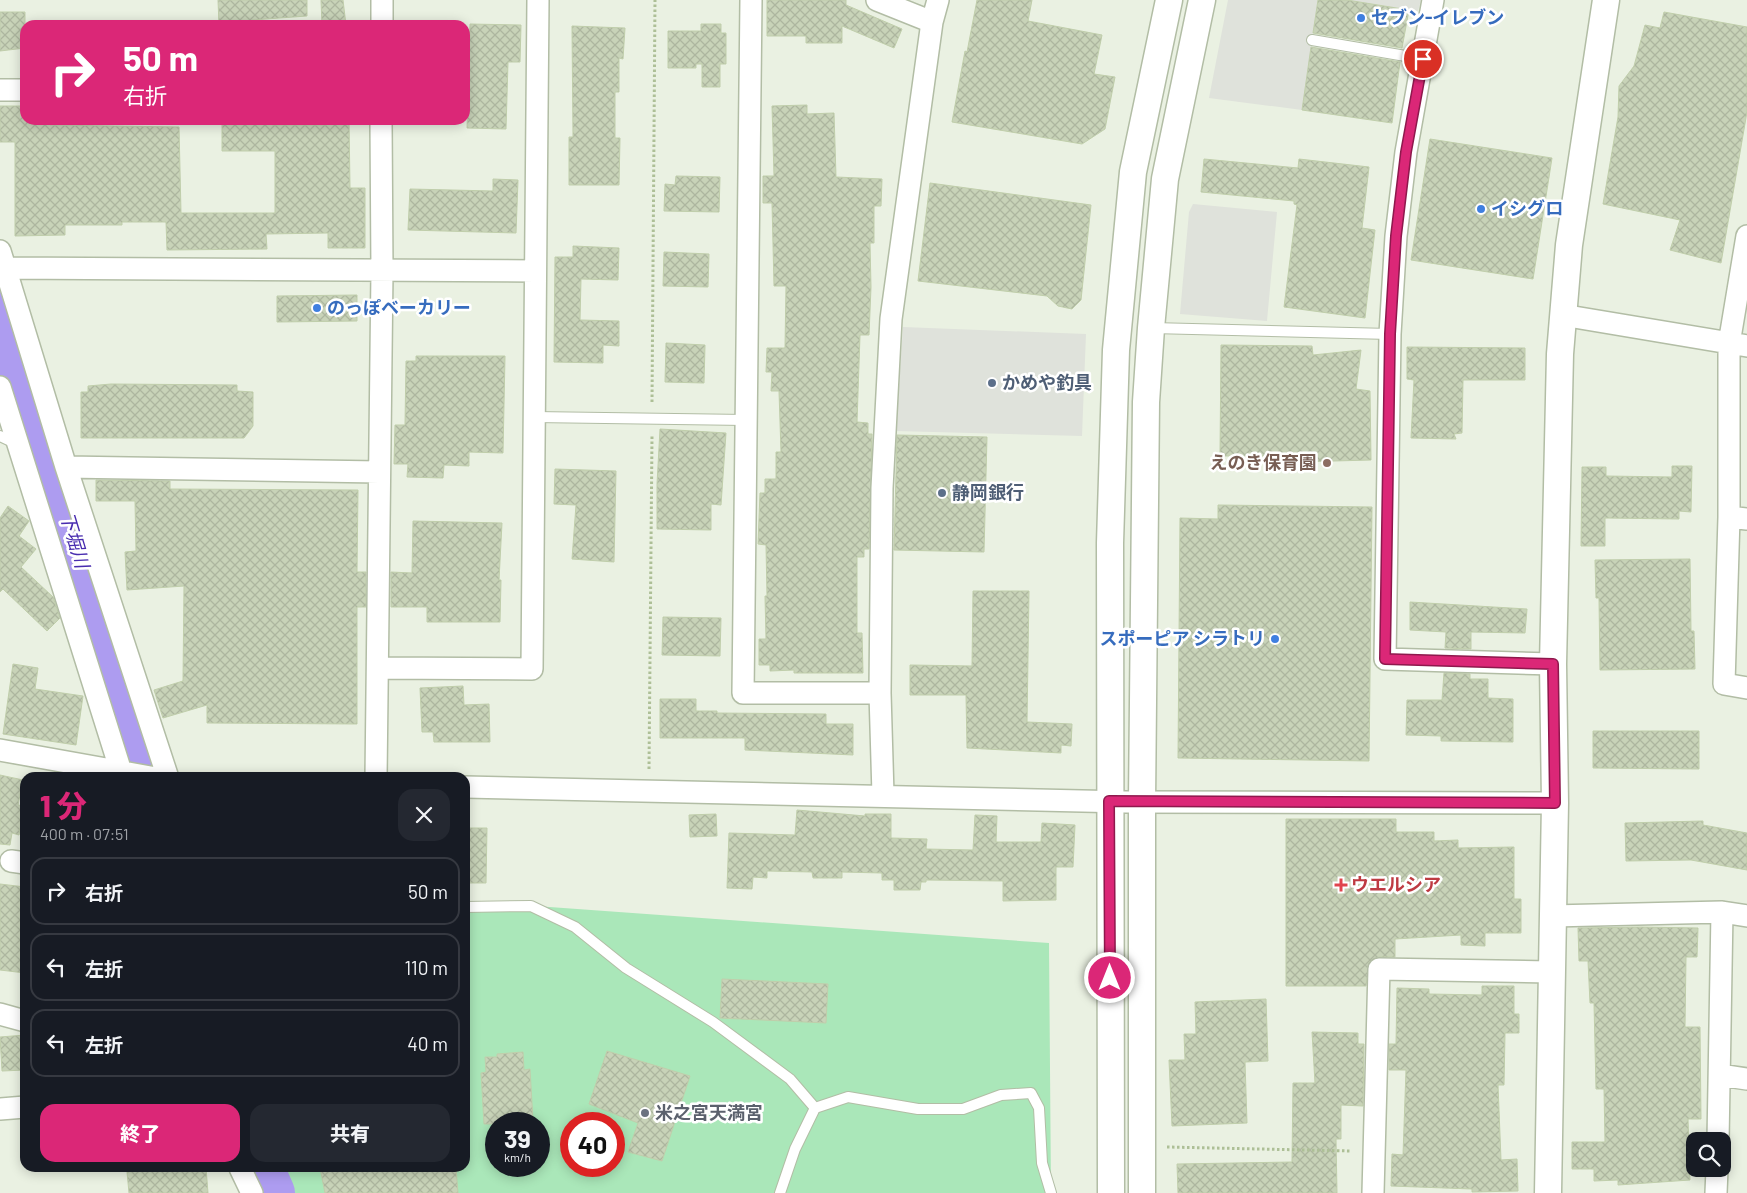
<!DOCTYPE html>
<html lang="ja">
<head>
<meta charset="utf-8">
<style>
  body { margin:0; font-family:Barlow,"Noto Sans JP",sans-serif; background:#242831; color:#f1f3f6; height:100vh; display:flex; flex-direction:column; font-size:19px; white-space:nowrap }
  * { box-sizing:border-box; margin:0 }
  p { font-size:16px; color:#9ea1a6 }
  .icon { flex:none; width:28px; height:28px; fill:none; stroke:currentColor; stroke-width:2; stroke-linecap:round; stroke-linejoin:round }
  .map { position:relative; flex:1; overflow:hidden }
  .side { position:absolute; left:20px; top:772px; width:450px; height:400px; display:flex; flex-direction:column; background:#171b24; border-radius:15px; box-shadow:0 2px 12px #0003 }
  .side>* { flex:none }
  .guide { position:absolute; left:20px; top:20px; width:450px; height:105px; border-radius:15px; box-shadow:0 2px 12px #0003; background:#db2777; color:#fff; overflow:hidden }
  .tools { position:absolute; left:1686px; top:1132px; display:grid; gap:10px }
  .tools a { display:grid; place-items:center; width:45px; height:45px; border-radius:10px; background:#171b24; box-shadow:0 2px 12px #0003; font-size:25px }
  .speed { position:absolute; left:485px; top:1112px; display:flex; gap:10px; font-size:25px; font-weight:700; text-align:center }
  .speed>* { display:grid; place-content:center; width:65px; height:65px; border-radius:50%; background:#171b24; box-shadow:0 2px 12px #0003; line-height:1 }
  .speed small { font-size:12px; font-weight:400 }
  .speed .limit { border:8px solid #d22; background:#fff; color:#111 }
  .pin { position:absolute; display:grid; place-items:center; width:42px; height:42px; color:#fff; margin:-21px; border:2px solid #fff; border-radius:50%; box-shadow:0 1px 5px #0007 }
  .me { position:absolute; width:55px; margin:-28px; rotate:0deg; stroke-linejoin:round; filter:drop-shadow(0 0 4px #0008) }
  .turn { display:flex; align-items:center; gap:18px; height:105px; padding:0 20px; font-size:22px }
  .turn .icon { width:65px; height:65px; stroke-width:2.5 }
  .turn b { display:block; font-size:35px; line-height:42px }
  .round { display:grid; place-items:center; flex:none; width:52px; height:52px; border-radius:15px; background:#242831 }
  .headline { display:flex; align-items:center; justify-content:space-between; height:85px; padding:0 20px }
  h1 { font-size:30px; font-weight:800; line-height:38px; color:#db2777 }
  .cta { display:flex; gap:10px; margin-top:auto; padding:10px 20px }
  .cta a { flex:1; height:58px; border-radius:15px; background:#db2777; color:#fff; font-size:20px; font-weight:800; line-height:58px; text-align:center }
  .cta a+a { background:#242831; color:#f1f3f6 }
  ul { padding:0; list-style:none }
  li { display:flex; align-items:center; gap:15px; height:68px; margin:0 10px 8px; padding:0 10px; border:2px solid #363941; border-radius:15px }
  li div { flex:1 }
  li b { display:block; font-size:19px }
  li em { font-style:normal }
  .map>svg:first-child { display:block }
  .park { fill:#aae7b9; fill-rule:evenodd }
  .parking { fill:#dfe2db }
  .lines { fill:none; stroke-linecap:round; stroke-linejoin:round }
  .river { stroke:#ad9cf0; stroke-width:46 }
  .building { fill:url(#building-cross-hatch); stroke:#c0ceab }
  .service-casing { stroke:#b2bda5; stroke-width:12 }
  .minor-casing { stroke:#b2bda5; stroke-width:24 }
  .tertiary-casing { stroke:#b2bda5; stroke-width:29 }
  .path { stroke:#adbf96; stroke-width:3; stroke-dasharray:2.5 2.5; stroke-linecap:butt }
  .service { stroke:#fff; stroke-width:10 }
  .minor { stroke:#fff; stroke-width:21 }
  .tertiary { stroke:#fff; stroke-width:26 }
  .route-casing { stroke:#8e194d; stroke-width:12 }
  .route { stroke:#db2777; stroke-width:9 }
  .shop-dot { fill:#3f7fe0; stroke:#fff; stroke-width:2 }
  .service-dot { fill:#5c6f8a; stroke:#fff; stroke-width:2 }
  .education-dot { fill:#8d6e63; stroke:#fff; stroke-width:2 }
  .health-dot { fill:#e0444e; stroke:#fff; stroke-width:2 }
  .worship-dot { fill:#6b7280; stroke:#fff; stroke-width:2 }
  .labels { text-anchor:middle; stroke-width:5; stroke-linejoin:round; paint-order:stroke }
  .shop-label { font-size:18px; font-weight:bold; fill:#366cbe; stroke:#fff; text-anchor:start }
  .service-label { font-size:18px; font-weight:bold; fill:#4e5e75; stroke:#fff; text-anchor:start }
  .education-label { font-size:18px; font-weight:bold; fill:#785e54; stroke:#fff; text-anchor:end }
  .health-label { font-size:18px; font-weight:bold; fill:#be3a42; stroke:#fff; text-anchor:start }
  .worship-label { font-size:18px; font-weight:bold; fill:#5b616d; stroke:#fff; text-anchor:start }
  .water-label { font-size:19px; font-style:italic; fill:#482caf; stroke:#fff }
</style>
</head>
<body>
<div class="map">
<svg width="1747" height="1193" viewBox="0 0 1747 1193">
  <defs>
    <pattern id="building-cross-hatch" width="8" height="8" patternUnits="userSpaceOnUse" patternTransform="scale(1.25)"><rect width="8" height="8" fill="#c8d3b8"/><path d="M0 0l8 8M0 8l8-8" fill="none" stroke="#adb69f"/></pattern>
  </defs>
  <rect width="100%" height="100%" fill="#eaf1e2"/>
  <path class="park" d="M 465,901 L 1049,943 L 1051,1193 L 282,1193 L 272,1168 L 465,1168 ZM 496,1124 L 539,1124 L 539,1166 L 496,1166 ZM 571,1124 L 614,1124 L 614,1166 L 571,1166 Z"/>
  <path class="parking" d="M 1228,0 L 1318,0 L 1302,110 L 1209,98 Z
    M 1347,0 L 1421,0 L 1418,11 Z
    M 1193,204 L 1277,212 L 1267,321 L 1180,314 L 1189,212 Z
    M 903,327 L 1086,334 L 1082,436 L 896,431 Z"/>
  <g class="lines">
    <path class="river" d="M 0,303 L 149,778
      M 261,1168 L 272,1193"/>
  </g>
  <path class="building" d="M 218,0 L 307,0 L 307,16 L 252,20 L 252,25 L 219,25 Z
    M 321,0 L 343,0 L 346,25 L 322,25 Z
    M 767,0 L 846,0 L 846,5 L 902,29 L 894,48 L 842,26 L 842,43 L 806,43 L 806,36 L 767,36 Z
    M 977,0 L 1032,0 L 1028,21 L 1102,35 L 1094,74 L 1115,77 L 1105,129 L 1082,144 L 952,122 L 965,51 L 967,52 Z
    M 1318,0 L 1347,0 L 1409,10 L 1402,48 L 1313,33 Z
    M 0,12 L 25,12 L 25,48 L 0,51 Z
    M 1664,12 L 1747,27 L 1747,112 L 1721,263 L 1670,250 L 1680,220 L 1603,204 L 1618,117 L 1619,86 L 1634,66 L 1645,25 L 1660,28 Z
    M 470,24 L 521,25 L 520,62 L 508,62 L 506,129 L 467,128 Z
    M 701,24 L 721,24 L 721,33 L 726,33 L 726,64 L 720,64 L 720,87 L 702,87 L 702,64 L 696,64 L 696,68 L 668,68 L 668,31 L 701,31 Z
    M 572,26 L 625,28 L 623,59 L 619,58 L 619,92 L 615,92 L 615,138 L 620,138 L 619,185 L 569,185 L 569,137 L 573,137 Z
    M 1311,47 L 1400,62 L 1392,123 L 1302,110 Z
    M 807,105 L 807,114 L 834,113 L 836,177 L 882,179 L 881,206 L 874,206 L 874,243 L 870,243 L 871,287 L 869,335 L 860,335 L 857,422 L 868,423 L 868,434 L 872,434 L 869,549 L 864,549 L 864,557 L 857,557 L 857,633 L 862,633 L 863,673 L 794,673 L 794,670 L 770,671 L 770,665 L 759,665 L 759,639 L 766,639 L 765,596 L 767,596 L 766,545 L 758,544 L 760,493 L 765,493 L 765,479 L 776,479 L 776,452 L 781,452 L 779,391 L 771,391 L 772,372 L 766,372 L 767,348 L 785,348 L 786,286 L 774,286 L 772,203 L 763,203 L 763,176 L 774,176 L 772,106 Z
    M 0,106 L 25,106 L 25,120 L 50,120 L 50,125 L 179,127 L 181,213 L 275,213 L 275,151 L 222,151 L 222,120 L 271,120 L 272,125 L 327,125 L 327,120 L 349,120 L 350,188 L 365,188 L 365,248 L 328,248 L 328,233 L 266,234 L 267,249 L 167,250 L 166,222 L 122,222 L 122,225 L 65,225 L 65,235 L 15,236 L 15,142 L 0,142 Z
    M 1430,139 L 1552,158 L 1533,279 L 1411,260 Z
    M 1204,159 L 1298,168 L 1299,159 L 1369,167 L 1362,228 L 1375,230 L 1365,318 L 1284,307 L 1297,205 L 1294,204 L 1294,201 L 1201,192 Z
    M 676,176 L 720,177 L 719,212 L 664,211 L 665,184 L 675,185 Z
    M 493,179 L 518,180 L 516,233 L 408,230 L 410,189 L 493,191 Z
    M 930,183 L 1091,205 L 1081,300 L 1072,309 L 1058,306 L 1047,296 L 918,281 Z
    M 573,246 L 619,248 L 618,280 L 581,279 L 580,320 L 619,321 L 619,346 L 603,345 L 603,363 L 554,362 L 555,257 L 573,257 Z
    M 664,252 L 709,254 L 708,287 L 663,286 Z
    M 357,295 L 357,321 L 277,322 L 277,296 Z
    M 666,343 L 705,345 L 704,383 L 665,382 Z
    M 1221,345 L 1312,346 L 1313,355 L 1361,350 L 1356,389 L 1370,391 L 1371,460 L 1296,462 L 1296,456 L 1220,456 Z
    M 1407,347 L 1525,348 L 1525,380 L 1463,380 L 1462,433 L 1454,434 L 1456,439 L 1411,438 L 1414,380 L 1407,379 Z
    M 416,356 L 505,356 L 503,453 L 469,452 L 469,466 L 444,465 L 443,478 L 407,477 L 408,464 L 394,464 L 395,425 L 405,425 L 406,361 L 416,361 Z
    M 111,384 L 237,385 L 237,391 L 253,392 L 253,426 L 244,438 L 81,438 L 81,392 L 88,392 L 88,386 Z
    M 660,429 L 726,433 L 721,505 L 711,504 L 711,530 L 657,529 L 657,484 Z
    M 897,435 L 987,437 L 984,552 L 894,550 Z
    M 1672,466 L 1692,466 L 1691,512 L 1679,511 L 1679,519 L 1605,518 L 1605,546 L 1581,546 L 1582,467 L 1606,467 L 1606,476 L 1672,477 Z
    M 555,469 L 616,471 L 614,562 L 572,559 L 576,505 L 554,504 Z
    M 96,480 L 170,481 L 170,489 L 358,490 L 357,572 L 366,572 L 366,607 L 357,607 L 357,724 L 207,723 L 207,705 L 163,718 L 154,690 L 183,681 L 184,586 L 127,590 L 125,552 L 136,551 L 135,501 L 96,501 Z
    M 1218,505 L 1372,507 L 1369,761 L 1178,758 L 1180,518 L 1218,519 Z
    M 8,506 L 29,521 L 19,536 L 36,549 L 21,567 L 53,597 L 60,618 L 47,631 L 3,589 L 0,592 L 0,518 Z
    M 413,521 L 502,523 L 499,580 L 501,580 L 500,622 L 427,622 L 427,607 L 391,607 L 391,572 L 412,573 Z
    M 1690,559 L 1691,631 L 1694,631 L 1695,669 L 1600,670 L 1599,598 L 1596,598 L 1595,560 Z
    M 973,591 L 1029,591 L 1027,722 L 1072,724 L 1071,746 L 1061,745 L 1061,753 L 967,748 L 966,695 L 910,695 L 910,665 L 972,666 Z
    M 1410,602 L 1527,609 L 1525,633 L 1471,632 L 1471,649 L 1445,648 L 1446,632 L 1410,630 Z
    M 663,617 L 721,618 L 720,656 L 662,655 Z
    M 13,664 L 38,668 L 35,689 L 83,696 L 76,745 L 3,734 Z
    M 1444,673 L 1470,674 L 1470,679 L 1488,679 L 1488,698 L 1513,699 L 1513,742 L 1441,741 L 1441,736 L 1406,735 L 1407,700 L 1442,700 Z
    M 463,686 L 464,705 L 489,704 L 490,742 L 434,742 L 433,732 L 422,732 L 420,688 Z
    M 660,699 L 696,699 L 696,711 L 717,711 L 717,713 L 826,714 L 826,724 L 853,724 L 853,755 L 745,750 L 745,738 L 660,738 Z
    M 1593,731 L 1699,731 L 1699,769 L 1593,768 Z
    M 0,775 L 23,780 L 18,805 L 24,806 L 19,835 L 12,833 L 10,845 L 0,844 Z
    M 797,810 L 865,816 L 865,814 L 891,814 L 891,838 L 927,839 L 926,849 L 973,850 L 975,815 L 997,816 L 996,842 L 1041,842 L 1042,823 L 1075,825 L 1073,867 L 1056,867 L 1056,900 L 1003,901 L 1003,881 L 926,880 L 926,882 L 921,882 L 920,890 L 894,890 L 894,880 L 882,880 L 882,873 L 842,872 L 842,878 L 813,878 L 812,872 L 767,871 L 767,878 L 753,877 L 752,889 L 727,888 L 729,833 L 795,835 Z
    M 716,814 L 717,836 L 690,837 L 689,815 Z
    M 1286,819 L 1396,819 L 1396,832 L 1434,832 L 1434,841 L 1458,840 L 1458,848 L 1514,847 L 1514,899 L 1521,899 L 1521,933 L 1485,933 L 1485,946 L 1461,945 L 1461,935 L 1395,939 L 1395,957 L 1379,957 L 1369,962 L 1366,986 L 1286,986 Z
    M 1703,821 L 1703,825 L 1747,833 L 1747,870 L 1691,860 L 1626,861 L 1625,823 Z
    M 465,828 L 487,828 L 486,883 L 465,883 Z
    M 0,884 L 25,887 L 25,973 L 0,970 Z
    M 1640,927 L 1698,928 L 1697,957 L 1686,957 L 1685,1027 L 1700,1027 L 1701,1119 L 1688,1119 L 1690,1180 L 1618,1185 L 1618,1180 L 1594,1181 L 1594,1169 L 1572,1169 L 1572,1142 L 1605,1142 L 1604,1089 L 1596,1089 L 1594,1003 L 1590,1003 L 1588,961 L 1579,961 L 1578,928 Z
    M 722,979 L 828,984 L 826,1023 L 720,1018 Z
    M 1482,986 L 1514,986 L 1514,1014 L 1519,1014 L 1519,1033 L 1505,1033 L 1504,1085 L 1498,1085 L 1501,1160 L 1517,1159 L 1518,1191 L 1472,1192 L 1472,1189 L 1391,1186 L 1392,1154 L 1403,1155 L 1406,1070 L 1389,1070 L 1389,1044 L 1396,1044 L 1397,988 L 1429,989 L 1429,994 L 1482,995 Z
    M 1266,999 L 1268,1061 L 1245,1062 L 1247,1123 L 1172,1126 L 1169,1060 L 1185,1060 L 1184,1034 L 1196,1034 L 1195,1002 Z
    M 1312,1032 L 1358,1033 L 1358,1044 L 1364,1044 L 1363,1106 L 1341,1105 L 1341,1139 L 1336,1139 L 1337,1193 L 1178,1193 L 1177,1164 L 1292,1162 L 1293,1083 L 1315,1083 Z
    M 25,1035 L 25,1070 L 2,1071 L 0,1037 Z
    M 607,1051 L 690,1076 L 662,1161 L 628,1152 L 638,1123 L 589,1104 Z
    M 523,1052 L 524,1070 L 530,1069 L 533,1120 L 517,1121 L 517,1124 L 484,1124 L 481,1073 L 486,1072 L 485,1057 L 497,1057 L 497,1054 Z
    M 178,1168 L 206,1168 L 208,1193 L 129,1193 L 127,1172 Z
    M 320,1168 L 456,1168 L 458,1193 L 325,1193 Z"/>
  <g class="lines">
    <g class="service-casing">
      <path id="service" d="M 1312,40 L 1423,59
        M 1152,328 L 1390,334
        M 534,417 L 746,420
        M 0,436 L 17,444
        M 465,907 L 531,906 L 575,927 L 626,968 L 713,1022 L 790,1079 L 815,1108
        M 780,1193 L 795,1149 L 815,1108 L 848,1097 L 918,1109 L 963,1109 L 1001,1095 L 1031,1093 L 1039,1108 L 1042,1163 L 1051,1193"/>
    </g>
    <g class="minor-casing">
      <path id="minor" d="M 751,0 L 743,693 L 880,693
        M 877,0 L 932,22
        M 1433,0 L 1406,152 L 1396,236 L 1390,334 L 1385,659 L 1553,664
        M 382,25 L 382,0
        M 0,90 L 25,90
        M 1747,236 L 1729,344 L 1729,517 L 1724,684 L 1747,688
        M 0,251 L 66,467 L 168,778
        M 5,268 L 535,271
        M 1562,315 L 1747,346
        M 0,387 L 123,778
        M 66,467 L 379,472
        M 1729,517 L 1747,519
        M 378,668 L 532,669 L 538,0
        M 0,750 L 156,778
        M 376,778 L 382,271 L 381,120
        M 465,787 L 1126,802 L 1555,803
        M 883,795 L 880,693 L 882,488 L 891,319 L 932,22 L 938,0
        M 11,861 L 25,863
        M 1552,916 L 1722,912 L 1747,916
        M 0,1014 L 25,1021
        M 1720,1075 L 1747,1079
        M 0,1109 L 25,1107
        M 1718,1141 L 1722,912
        M 240,1168 L 252,1193
        M 1373,1193 L 1379,969 L 1550,972
        M 1716,1193 L 1717,1169"/>
    </g>
    <g class="tertiary-casing">
      <path id="tertiary" d="M 1111,1193 L 1110,543 L 1116,350 L 1133,172 L 1169,0
        M 1142,1193 L 1142,802 L 1146,402 L 1151,328 L 1165,179 L 1202,0
        M 1548,1193 L 1555,803 L 1553,664 L 1560,354 L 1569,245 L 1606,0"/>
    </g>
    <path class="path" d="M 652,402 L 655,0
      M 649,769 L 652,436
      M 1167,1147 L 1351,1151"/>
    <use href="#service" class="service"/>
    <use href="#minor" class="minor"/>
    <use href="#tertiary" class="tertiary"/>
  </g>
  <g class="lines">
    <g class="route-casing">
      <path id="route" d="M 1110,978 L 1109,801 L 1555,803 L 1553,664 L 1385,659 L 1390,334 L 1396,236 L 1406,152 L 1423,59"/>
    </g>
    <use href="#route" class="route"/>
  </g>
  <g class="shop-dot">
    <circle cx="1361" cy="18" r="5"/>
    <circle cx="1481" cy="209" r="5"/>
    <circle cx="317" cy="308" r="5"/>
    <circle cx="1275" cy="639" r="5"/>
  </g>
  <g class="service-dot">
    <circle cx="992" cy="383" r="5"/>
    <circle cx="942" cy="493" r="5"/>
  </g>
  <circle class="education-dot" cx="1327" cy="463" r="5"/>
  <path class="health-dot" d="M1338.5 877.5h5v5h5v5h-5v5h-5v-5h-5v-5h5z"/>
  <circle class="worship-dot" cx="645" cy="1113" r="5"/>
  <g class="labels">
    <g class="shop-label">
      <text x="1371" y="24">セブン-イレブン</text>
      <text x="1491" y="215">イシグロ</text>
      <text x="327" y="314">のっぽベーカリー</text>
      <text x="1265" y="645" text-anchor="end">スポーピア シラトリ</text>
    </g>
    <g class="service-label">
      <text x="1002" y="389">かめや釣具</text>
      <text x="952" y="499">静岡銀行</text>
    </g>
    <g class="education-label">
      <text x="1317" y="469">えのき保育園</text>
    </g>
    <g class="health-label">
      <text x="1351" y="891">ウエルシア</text>
    </g>
    <g class="worship-label">
      <text x="655" y="1119">米之宮天満宮</text>
    </g>
    <g class="water-label">
      <text transform="translate(75 540) rotate(73)" y="7">下堀川</text>
    </g>
  </g>
</svg>
<div class="tools">
<a><svg class="icon" aria-label="search" viewBox="0 0 24 24"><circle cx="10" cy="10" r="6"/><path d="M15 15l6 6"/></svg></a>
</div>
<div class="speed"><div>39<small>km/h</small></div><div class="limit">40</div></div>
<div class="pin" style="left:1423px;top:59px;background:#d93025"><svg class="icon" aria-label="arrive" viewBox="0 0 24 24"><path d="M6 21V4h12l-3 4 3 4H6"/></svg></div>
<svg class="me" style="left:1110px;top:978px" viewBox="-20 -20 40 40"><circle r="17" fill="#db2777" stroke="#fff" stroke-width="3"/><path d="M0-11L8 9 0 5-8 9z" fill="#fff"/></svg>
<div class="guide">
<div class="turn"><svg class="icon" aria-label="right" viewBox="0 0 24 24"><path d="M7 20v-9h11M14 6l5 5-5 5"/></svg><div><b>50 m</b>右折</div></div>
</div>
<section class="side">
<div class="headline"><div><h1>1 分</h1><p>400 m · 07:51</p></div><a class="round"><svg class="icon" aria-label="close" viewBox="0 0 24 24"><path d="M6 6l12 12M18 6L6 18"/></svg></a></div>
<ul>
<li><svg class="icon" aria-label="right" viewBox="0 0 24 24"><path d="M7 20v-9h11M14 6l5 5-5 5"/></svg><div><b>右折</b></div><em>50 m</em></li>
<li><svg class="icon" aria-label="left" viewBox="0 0 24 24"><path d="M17 20v-9H6M10 6l-5 5 5 5"/></svg><div><b>左折</b></div><em>110 m</em></li>
<li><svg class="icon" aria-label="left" viewBox="0 0 24 24"><path d="M17 20v-9H6M10 6l-5 5 5 5"/></svg><div><b>左折</b></div><em>40 m</em></li>
</ul>
<div class="cta"><a>終了</a><a>共有</a></div>
</section>
</div>
</body>
</html>
